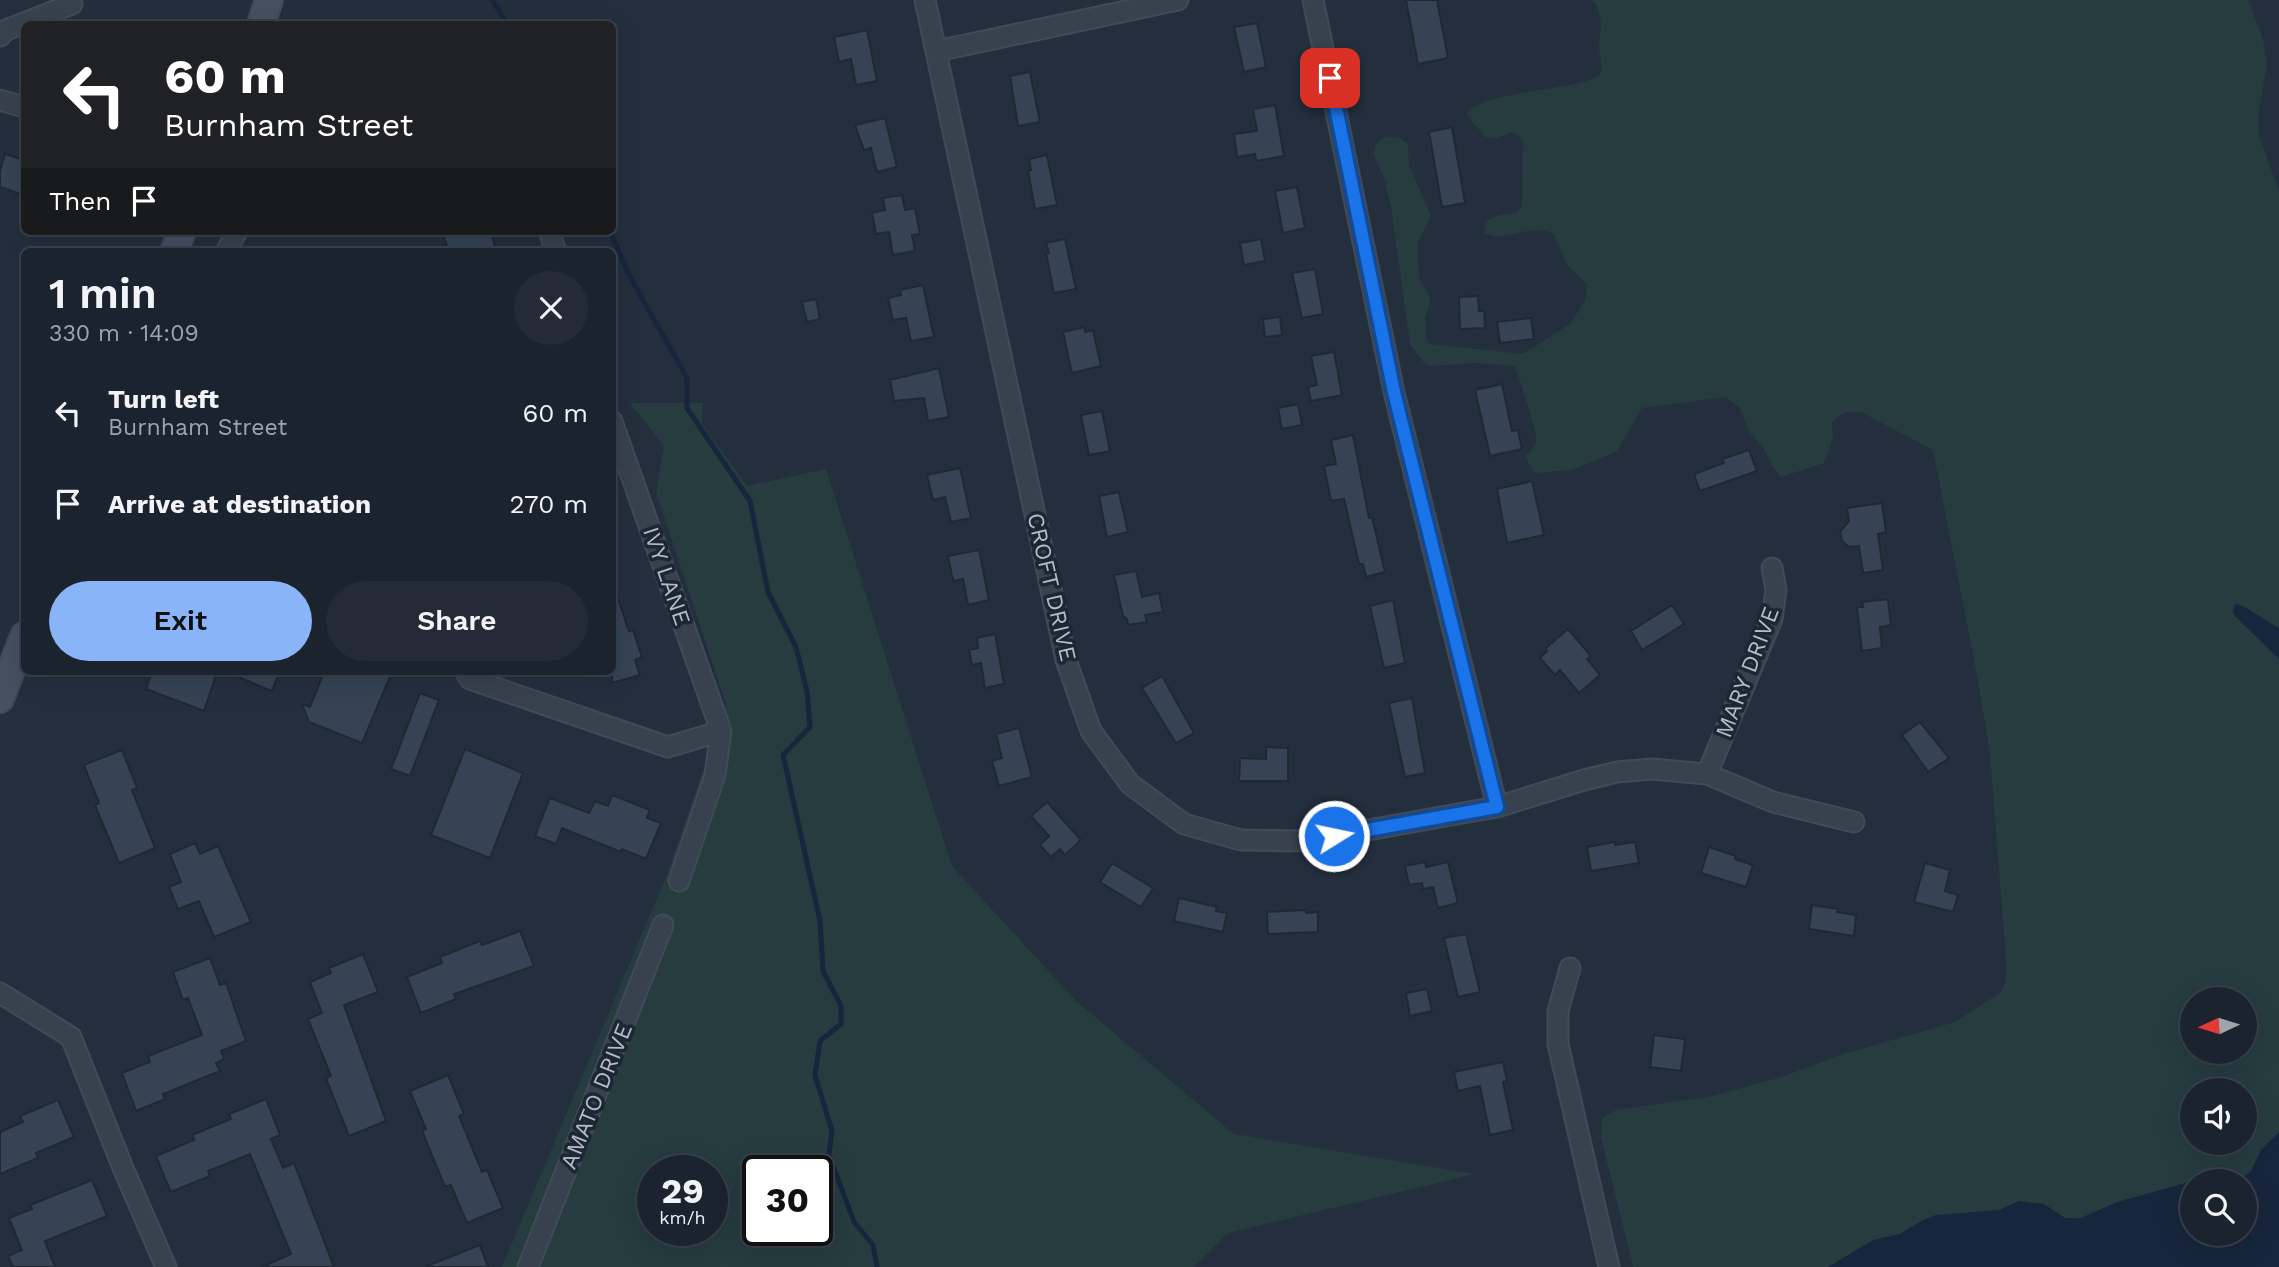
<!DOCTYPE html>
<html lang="en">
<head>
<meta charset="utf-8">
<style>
  body { margin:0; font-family:"Work Sans",sans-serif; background:#242b36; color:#f1f3f6; height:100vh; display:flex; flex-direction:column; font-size:26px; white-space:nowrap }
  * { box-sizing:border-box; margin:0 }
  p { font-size:23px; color:#a0a4aa }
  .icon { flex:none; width:38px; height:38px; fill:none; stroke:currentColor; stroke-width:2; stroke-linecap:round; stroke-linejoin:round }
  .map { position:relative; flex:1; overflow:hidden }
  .side { position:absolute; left:21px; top:248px; width:595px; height:427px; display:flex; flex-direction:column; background:#1b232e; border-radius:10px; box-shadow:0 7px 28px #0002,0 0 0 2px #39404a }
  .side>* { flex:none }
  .hud { position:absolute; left:21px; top:21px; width:595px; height:214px; border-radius:10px; box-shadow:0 7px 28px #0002,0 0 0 2px #39404a; background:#202124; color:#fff; overflow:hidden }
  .needle { width:46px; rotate:266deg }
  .buttons { position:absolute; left:2180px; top:987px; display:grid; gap:14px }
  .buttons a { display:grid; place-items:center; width:77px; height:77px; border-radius:50%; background:#1b232e; box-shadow:0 7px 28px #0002,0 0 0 2px #39404a; font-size:35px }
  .speed { position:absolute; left:637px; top:1155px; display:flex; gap:14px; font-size:35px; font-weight:700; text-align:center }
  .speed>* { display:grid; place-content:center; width:91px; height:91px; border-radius:50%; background:#1b232e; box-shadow:0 7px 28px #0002,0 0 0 2px #39404a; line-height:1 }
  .speed small { font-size:18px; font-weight:400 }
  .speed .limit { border:4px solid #111; border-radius:10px; background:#fff; color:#111 }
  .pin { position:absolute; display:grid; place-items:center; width:60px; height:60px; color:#fff; margin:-30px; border-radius:14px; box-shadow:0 4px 10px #0006 }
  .me { position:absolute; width:77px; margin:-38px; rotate:80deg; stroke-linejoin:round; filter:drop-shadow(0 0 5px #0008) }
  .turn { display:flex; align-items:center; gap:24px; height:147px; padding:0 28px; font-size:32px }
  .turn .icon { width:91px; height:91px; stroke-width:2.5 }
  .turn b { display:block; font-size:49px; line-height:60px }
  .then { display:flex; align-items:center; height:66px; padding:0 28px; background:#0003; gap:14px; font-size:26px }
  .round { display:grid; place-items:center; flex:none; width:74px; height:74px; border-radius:37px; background:#242b36 }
  .summary { display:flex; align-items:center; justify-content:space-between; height:119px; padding:0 28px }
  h1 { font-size:42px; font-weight:600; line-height:52px }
  .action { display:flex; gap:14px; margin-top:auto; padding:14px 28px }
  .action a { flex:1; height:80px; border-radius:42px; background:#8ab4f8; color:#111; font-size:28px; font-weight:600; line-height:80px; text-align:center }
  .action a+a { background:#242b36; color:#f1f3f6 }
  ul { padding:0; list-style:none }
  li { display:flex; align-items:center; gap:21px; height:91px; padding:0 28px }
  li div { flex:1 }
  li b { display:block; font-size:26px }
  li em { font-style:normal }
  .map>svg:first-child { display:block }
  .green { fill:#263c3f; fill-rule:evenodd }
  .water { fill:#17263c; fill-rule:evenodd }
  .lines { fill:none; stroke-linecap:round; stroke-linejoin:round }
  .stream { stroke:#17263c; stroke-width:5 }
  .building { fill:#364354; stroke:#1f2835; stroke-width:2 }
  .minor-casing { stroke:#414a57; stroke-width:23 }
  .secondary-casing { stroke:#414a57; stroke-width:30 }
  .minor { stroke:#38414e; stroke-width:19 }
  .secondary { stroke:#465061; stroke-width:26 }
  .route-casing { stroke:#114b97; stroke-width:18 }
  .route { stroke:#1a73e8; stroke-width:12 }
  .labels { text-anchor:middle; stroke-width:7; stroke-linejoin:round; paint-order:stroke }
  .street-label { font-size:23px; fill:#b4bcc9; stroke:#1d2633 }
</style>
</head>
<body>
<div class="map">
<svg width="2279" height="1267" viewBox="0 0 2279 1267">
  <rect width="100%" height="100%" fill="#242f3e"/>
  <path class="green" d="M 1592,0 L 2248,0 L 2263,39 L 2267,65 L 2258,117 L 2259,136 L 2279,191 L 2279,1267 L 1633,1267 L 1601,1137 L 1602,1118 L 1616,1110 L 1708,1097 L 1782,1077 L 1843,1054 L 1955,1022 L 2001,992 L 2006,980 L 2006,959 L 1990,755 L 1980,691 L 1933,450 L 1861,412 L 1845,412 L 1832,422 L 1833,438 L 1824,463 L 1781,477 L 1772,466 L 1763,447 L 1750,433 L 1740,408 L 1726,397 L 1642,408 L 1617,451 L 1572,470 L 1535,473 L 1525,457 C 1528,453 1533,448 1536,443 C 1539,436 1519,377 1515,366 L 1476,363 L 1430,366 L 1424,363 L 1410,344 L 1391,207 L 1384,178 L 1374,155 L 1375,146 L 1384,136 L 1399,138 L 1408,144 L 1409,165 L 1431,216 L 1418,242 L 1418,266 L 1420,279 L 1430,298 L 1425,321 L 1426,339 L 1430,344 L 1523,354 L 1570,324 L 1585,301 L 1587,284 L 1567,265 L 1554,234 C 1530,222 1503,244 1485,233 C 1482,215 1502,215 1516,213 L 1522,206 L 1523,143 L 1520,137 L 1511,132 L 1497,138 L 1485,137 L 1467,115 C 1475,89 1595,91 1601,72 C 1603,66 1598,50 1599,40 C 1602,26 1602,11 1592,0 ZM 2193,999 L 2245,999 L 2245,1052 L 2193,1052 ZM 2193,1090 L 2245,1090 L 2245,1143 L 2193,1143 ZM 2193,1181 L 2245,1181 L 2245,1234 L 2193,1234 Z
    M 630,403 L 703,403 L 702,424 L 747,486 L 826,469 L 952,866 L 1076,1001 L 1234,1134 L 1475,1174 L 1228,1233 L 1194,1267 L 502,1267 L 668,872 L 726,704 L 656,492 L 664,446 ZM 653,1171 L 712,1171 L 712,1230 L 653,1230 ZM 758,1171 L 817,1171 L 817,1230 L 758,1230 Z"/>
  <path class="water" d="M 2235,604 C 2246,605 2266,622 2279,628 L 2279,659 L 2235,616 L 2233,612 Z
    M 2279,1132 L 2279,1267 L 1828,1267 L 1873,1240 L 1900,1234 L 1923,1220 L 1936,1215 L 1999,1210 L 2019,1201 L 2044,1204 L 2065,1218 L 2081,1218 L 2117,1202 L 2193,1181 L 2240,1180 L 2251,1171 L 2261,1150 ZM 2193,1181 L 2245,1181 L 2245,1234 L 2193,1234 Z"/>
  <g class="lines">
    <path class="stream" d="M 492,0 L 507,24
      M 610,231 L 629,275 L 687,378 L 687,408 L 750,501 L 768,592 L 796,647 L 807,691 L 810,727 L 783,755 L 820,921 L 823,971 L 841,1006 L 841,1024 L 820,1041 L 815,1075 L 832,1131 L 829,1155 L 854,1222 L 873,1245 L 877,1267"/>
  </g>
  <path class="building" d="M 1406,0 L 1437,0 L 1448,58 L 1418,64 Z
    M 1257,23 L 1266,67 L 1244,72 L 1234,27 Z
    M 867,30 L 877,81 L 856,85 L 851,59 L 839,62 L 834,37 Z
    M 1030,72 L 1040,122 L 1018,126 L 1010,76 Z
    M 1275,105 L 1284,156 L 1256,161 L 1255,154 L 1237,157 L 1234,134 L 1257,131 L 1253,109 Z
    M 885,118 L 897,167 L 877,172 L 871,148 L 864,150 L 855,125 Z
    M 1452,127 L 1465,203 L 1442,207 L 1429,132 Z
    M 5,154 L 24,160 L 24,195 L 0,187 L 0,171 Z
    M 1047,155 L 1057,205 L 1035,209 L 1028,171 L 1031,170 L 1029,159 Z
    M 1297,187 L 1305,228 L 1283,233 L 1275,191 Z
    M 902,195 L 905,210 L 915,208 L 920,234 L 912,235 L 915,251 L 893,255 L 889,232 L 876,234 L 872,213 L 885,210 L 883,198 Z
    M 442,231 L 490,231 L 497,252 L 449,252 Z
    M 1065,239 L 1076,289 L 1054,293 L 1046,253 L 1049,253 L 1046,243 Z
    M 1261,239 L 1265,261 L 1244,265 L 1240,243 Z
    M 1315,269 L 1323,314 L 1302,318 L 1292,273 Z
    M 923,285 L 934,337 L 911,341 L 906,318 L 893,320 L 888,298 L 901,295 L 900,290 Z
    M 1478,296 L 1479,311 L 1484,311 L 1485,328 L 1460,329 L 1459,297 Z
    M 816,299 L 820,319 L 807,322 L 802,302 Z
    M 1280,317 L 1282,335 L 1265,337 L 1263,319 Z
    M 1531,318 L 1534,339 L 1500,343 L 1497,322 Z
    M 1084,327 L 1085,332 L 1093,330 L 1101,366 L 1072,373 L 1063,332 Z
    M 1334,352 L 1342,395 L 1311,401 L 1308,387 L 1317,385 L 1311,356 Z
    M 939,368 L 949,417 L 928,421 L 924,398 L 894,401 L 890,380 Z
    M 1502,384 L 1512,431 L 1518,430 L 1522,449 L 1490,456 L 1475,390 Z
    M 1298,404 L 1302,425 L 1282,429 L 1278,408 Z
    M 1102,411 L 1110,451 L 1089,455 L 1081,415 Z
    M 1353,435 L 1369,518 L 1372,517 L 1385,572 L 1366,577 L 1363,564 L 1359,564 L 1344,499 L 1331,501 L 1324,466 L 1336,464 L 1331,440 Z
    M 1749,450 L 1757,471 L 1700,491 L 1694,474 L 1724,463 L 1722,459 Z
    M 960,468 L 971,518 L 951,522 L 945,497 L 933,500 L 927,475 Z
    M 1532,481 L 1544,535 L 1507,543 L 1497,489 Z
    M 1119,492 L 1128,532 L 1107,537 L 1099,496 Z
    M 1882,503 L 1886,532 L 1878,534 L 1883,570 L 1863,573 L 1859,546 L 1849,547 L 1842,541 L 1840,532 L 1849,521 L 1847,508 Z
    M 979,550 L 989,600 L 968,605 L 963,579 L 953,581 L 948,556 Z
    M 1136,571 L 1142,597 L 1159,593 L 1163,612 L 1145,615 L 1147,622 L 1128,625 L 1127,619 L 1123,616 L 1114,575 Z
    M 615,590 L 629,631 L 633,630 L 642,657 L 635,660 L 640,675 L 612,683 L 612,591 Z
    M 1888,599 L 1891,625 L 1880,627 L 1882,648 L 1862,651 L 1857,607 L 1863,607 L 1862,602 Z
    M 1393,600 L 1405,663 L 1384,668 L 1370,606 Z
    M 1672,605 L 1684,624 L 1642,650 L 1631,631 Z
    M 1568,629 L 1591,656 L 1587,659 L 1600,675 L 1579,693 L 1560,670 L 1555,675 L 1540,658 L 1547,651 L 1546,648 Z
    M 995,634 L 1004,684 L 985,688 L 981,663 L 972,665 L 969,650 L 978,648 L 977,638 Z
    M 152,672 L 217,672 L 204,711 L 146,689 Z
    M 226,672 L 279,672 L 272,691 Z
    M 324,672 L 392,672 L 362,743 L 309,722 L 302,704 L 310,707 Z
    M 1162,676 L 1194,733 L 1176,743 L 1142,688 Z
    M 420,693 L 439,700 L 410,776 L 391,769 Z
    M 1412,698 L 1425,773 L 1405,777 L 1389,703 Z
    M 1920,722 L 1949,758 L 1928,772 L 1902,735 Z
    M 1019,728 L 1032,777 L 999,786 L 992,761 L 1002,758 L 996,734 Z
    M 1266,747 L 1288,748 L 1288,781 L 1239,781 L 1240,758 L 1266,759 Z
    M 465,749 L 523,773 L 490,858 L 431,835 Z
    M 122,750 L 137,788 L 132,790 L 155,848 L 119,863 L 95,805 L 99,803 L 84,765 Z
    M 612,795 L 650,810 L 647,818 L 661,823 L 646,859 L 622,849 L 621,852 L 562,828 L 556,844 L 535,836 L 550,798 L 589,813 L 595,801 L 608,806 Z
    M 1047,802 L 1081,840 L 1065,855 L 1060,849 L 1051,857 L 1040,845 L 1049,836 L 1031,816 Z
    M 1615,842 L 1615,845 L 1635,842 L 1639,863 L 1591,871 L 1587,847 Z
    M 195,843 L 200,854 L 218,846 L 251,922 L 214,937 L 199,901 L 178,909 L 169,887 L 181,882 L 170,854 Z
    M 1709,847 L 1736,856 L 1735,859 L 1753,865 L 1746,887 L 1701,873 Z
    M 1425,862 L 1426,867 L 1448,862 L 1458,903 L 1438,908 L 1433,887 L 1423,889 L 1422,883 L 1409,885 L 1405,866 Z
    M 1112,863 L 1153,888 L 1141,907 L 1100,882 Z
    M 1925,863 L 1950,870 L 1945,891 L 1958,895 L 1953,912 L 1914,902 Z
    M 1179,898 L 1217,907 L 1216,911 L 1227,913 L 1223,932 L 1174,921 Z
    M 1812,905 L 1838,909 L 1837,912 L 1856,915 L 1854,936 L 1809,929 Z
    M 1306,910 L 1306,913 L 1318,912 L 1318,932 L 1268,934 L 1267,912 Z
    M 520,931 L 534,966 L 454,994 L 456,999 L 421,1013 L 407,977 L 442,963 L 440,957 L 480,941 L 482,945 Z
    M 1466,934 L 1480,992 L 1458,997 L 1444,938 Z
    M 363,954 L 378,992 L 344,1005 L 386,1121 L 349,1136 L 326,1078 L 331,1076 L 308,1019 L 322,1013 L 310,982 L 331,973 L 329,968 Z
    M 210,958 L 220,985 L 226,983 L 246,1041 L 221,1051 L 224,1059 L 216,1063 L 220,1071 L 163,1094 L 165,1099 L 136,1111 L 122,1073 L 150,1062 L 148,1056 L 202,1035 L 188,998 L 183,1000 L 173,972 Z
    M 1427,989 L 1432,1011 L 1410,1016 L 1406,993 Z
    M 1654,1035 L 1685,1039 L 1681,1071 L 1650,1067 Z
    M 1503,1062 L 1507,1081 L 1503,1082 L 1513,1130 L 1490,1135 L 1480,1086 L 1458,1091 L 1454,1072 Z
    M 448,1075 L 464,1114 L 459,1116 L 482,1172 L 487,1170 L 503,1208 L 467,1223 L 451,1185 L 445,1187 L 422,1131 L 426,1129 L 410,1091 Z
    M 266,1099 L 280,1135 L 271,1139 L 283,1168 L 294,1163 L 334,1267 L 262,1267 L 291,1254 L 250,1154 L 208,1171 L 210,1176 L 171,1192 L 166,1181 L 156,1156 L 194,1140 L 192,1135 L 231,1119 L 229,1114 Z
    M 58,1100 L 74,1137 L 36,1153 L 38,1158 L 0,1174 L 0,1132 L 23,1122 L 20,1116 Z
    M 92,1180 L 107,1216 L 45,1241 L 55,1267 L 13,1267 L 8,1256 L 22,1250 L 9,1218 L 32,1209 L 30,1205 Z
    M 480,1245 L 488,1267 L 427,1267 L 427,1266 Z"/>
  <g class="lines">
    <g class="minor-casing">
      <path id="minor" d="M 925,0 L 1066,660 L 1091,731 L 1130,784 L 1184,824 L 1241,840 L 1306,841 L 1497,807 L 1584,780 L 1617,772 L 1652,769 L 1707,774 L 1773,802 L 1854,822
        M 1313,0 L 1394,392 L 1497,807
        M 0,36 L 6,30 L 72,4
        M 937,51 L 1178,0
        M 0,100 L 24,107
        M 549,231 L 556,252
        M 226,252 L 237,231
        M 612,421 L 721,731 L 715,775 L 679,881
        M 466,672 L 470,679 L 668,747 L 721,731
        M 1707,774 L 1772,619 L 1776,590 L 1772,568
        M 1570,968 L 1558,1011 L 1558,1044 L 1609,1267
        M 0,993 L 71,1037 L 123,1168 L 166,1267
        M 528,1267 L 663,925"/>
    </g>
    <g class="secondary-casing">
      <path id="secondary" d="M 261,24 L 269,0
        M 174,252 L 182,231
        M 0,699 L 24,636"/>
    </g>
    <use href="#minor" class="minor"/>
    <use href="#secondary" class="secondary"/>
  </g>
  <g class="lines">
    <g class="route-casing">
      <path id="route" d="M 1330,78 L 1394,392 L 1497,807 L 1334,836"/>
    </g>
    <use href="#route" class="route"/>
  </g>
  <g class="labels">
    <g class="street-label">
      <text transform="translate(667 576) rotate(71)" y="8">IVY LANE</text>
      <text transform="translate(1052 587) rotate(77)" y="8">CROFT DRIVE</text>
      <text transform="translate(1747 672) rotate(-69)" y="8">MARY DRIVE</text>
      <text transform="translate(596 1096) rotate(-68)" y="8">AMATO DRIVE</text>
    </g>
  </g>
</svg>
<div class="buttons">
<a><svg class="needle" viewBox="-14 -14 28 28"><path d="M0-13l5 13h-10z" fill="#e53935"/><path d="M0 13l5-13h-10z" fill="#a0a4aa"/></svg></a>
<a><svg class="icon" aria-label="sound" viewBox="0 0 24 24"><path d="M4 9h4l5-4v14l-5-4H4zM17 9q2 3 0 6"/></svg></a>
<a><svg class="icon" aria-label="search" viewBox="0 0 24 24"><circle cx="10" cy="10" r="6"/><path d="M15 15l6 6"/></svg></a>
</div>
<div class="speed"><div>29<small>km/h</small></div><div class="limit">30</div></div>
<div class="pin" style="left:1330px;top:78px;background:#d93025"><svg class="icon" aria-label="arrive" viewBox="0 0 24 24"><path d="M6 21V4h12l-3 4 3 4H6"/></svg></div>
<svg class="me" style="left:1334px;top:836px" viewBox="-20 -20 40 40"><circle r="17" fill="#1a73e8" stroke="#fff" stroke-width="3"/><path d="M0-11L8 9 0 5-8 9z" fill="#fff"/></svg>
<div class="hud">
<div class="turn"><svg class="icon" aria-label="left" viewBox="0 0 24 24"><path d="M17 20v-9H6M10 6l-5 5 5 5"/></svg><div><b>60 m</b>Burnham Street</div></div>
<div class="then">Then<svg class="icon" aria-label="arrive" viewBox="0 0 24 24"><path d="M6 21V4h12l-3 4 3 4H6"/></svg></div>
</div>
<section class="side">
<div class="summary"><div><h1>1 min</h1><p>330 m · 14:09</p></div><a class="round"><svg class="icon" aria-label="close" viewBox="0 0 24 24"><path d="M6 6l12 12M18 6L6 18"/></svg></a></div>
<ul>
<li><svg class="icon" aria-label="left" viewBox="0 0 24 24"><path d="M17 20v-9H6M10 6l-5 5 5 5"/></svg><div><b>Turn left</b><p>Burnham Street</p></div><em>60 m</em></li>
<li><svg class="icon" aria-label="arrive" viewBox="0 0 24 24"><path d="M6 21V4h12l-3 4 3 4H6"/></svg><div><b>Arrive at destination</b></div><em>270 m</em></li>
</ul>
<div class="action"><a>Exit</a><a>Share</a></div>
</section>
</div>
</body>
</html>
